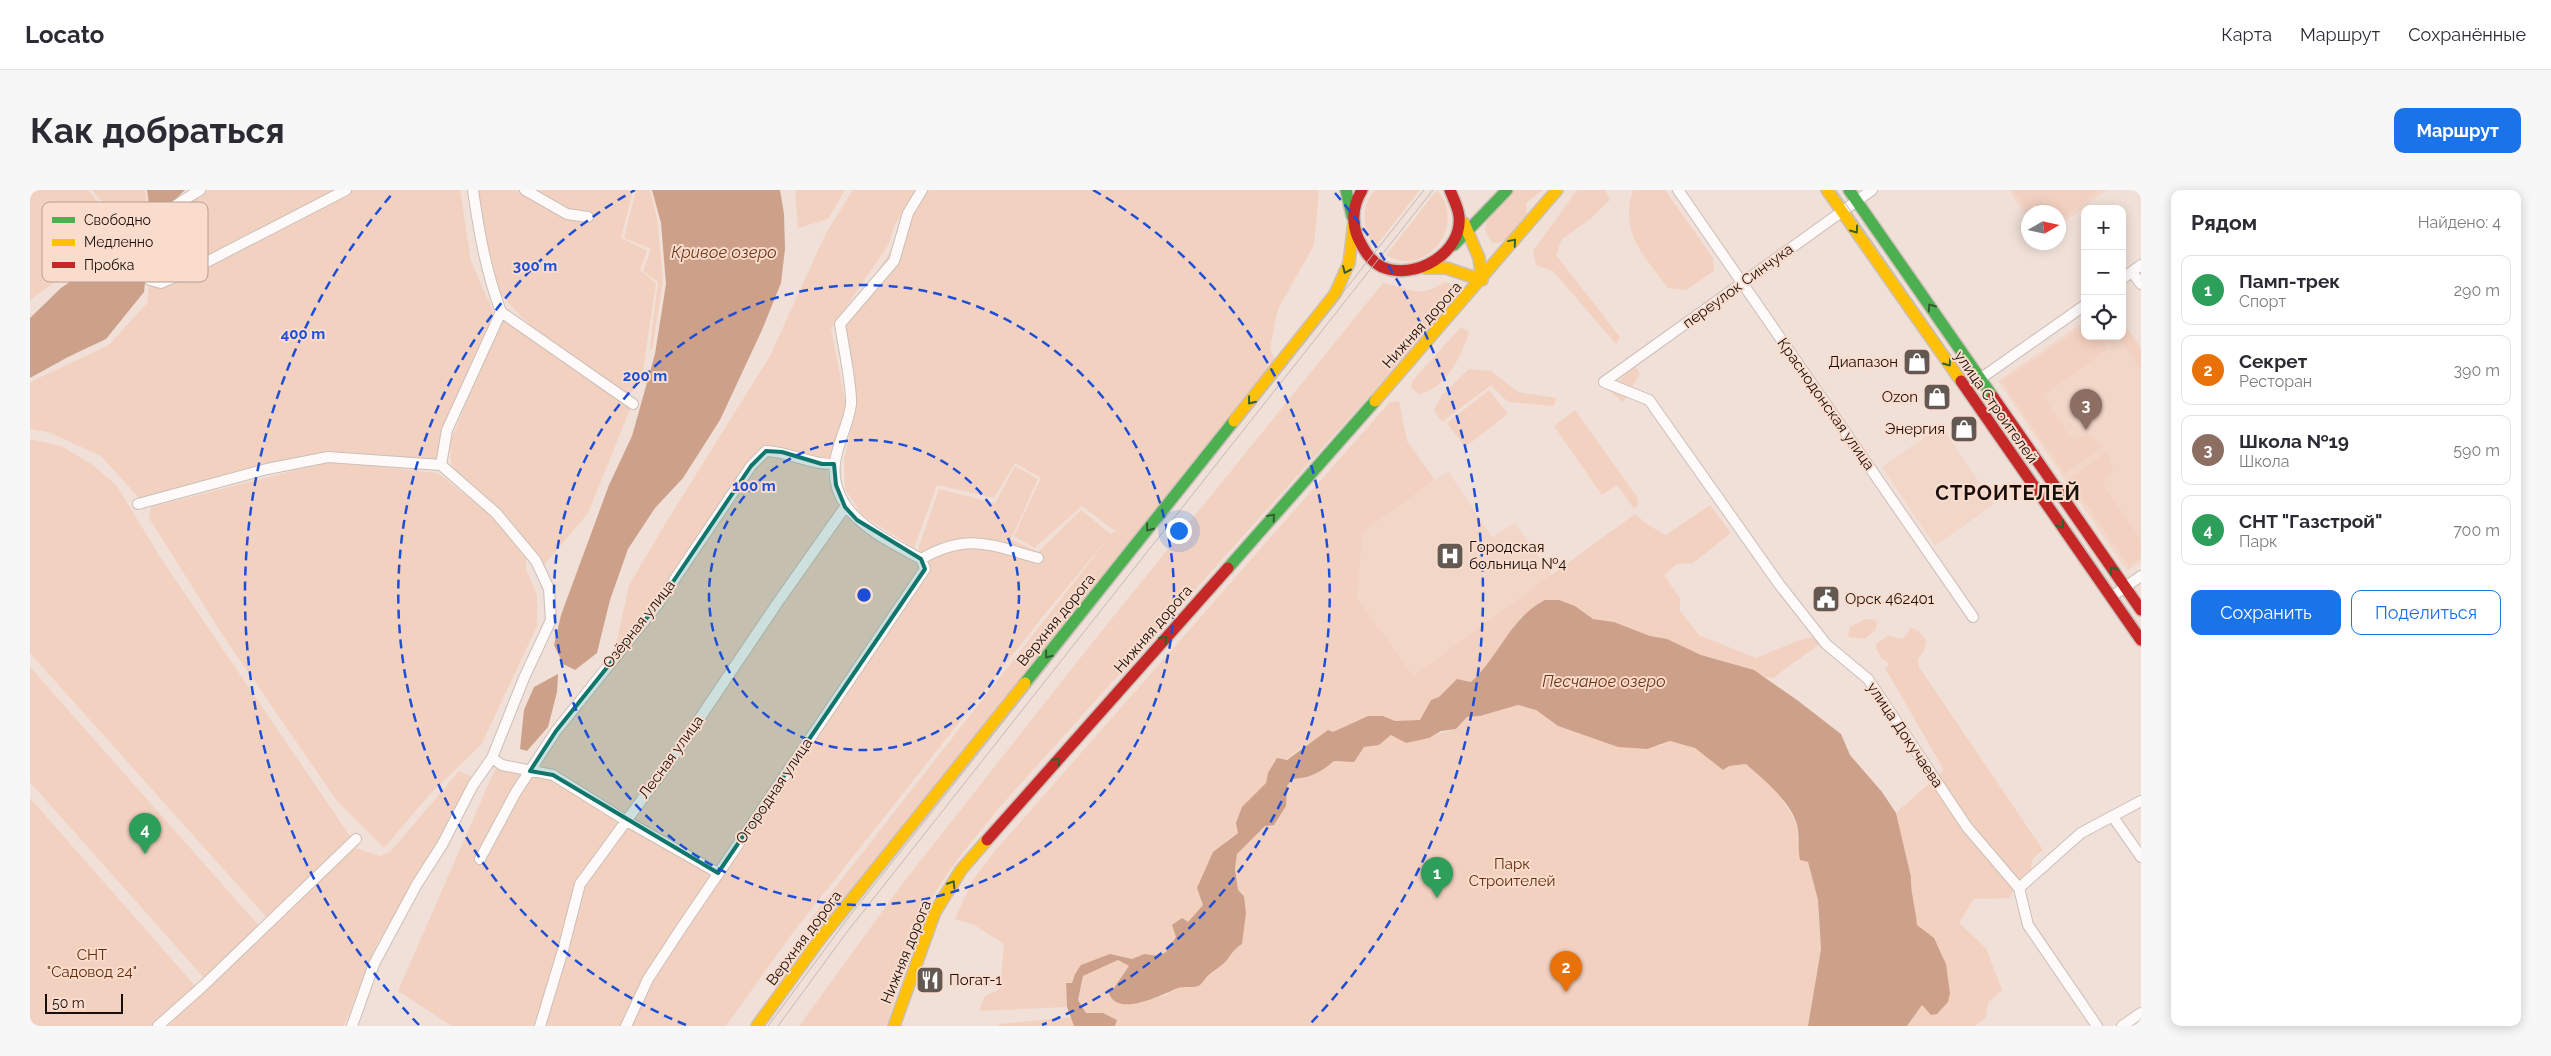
<!DOCTYPE html>
<html lang="ru">
<head>
<meta charset="utf-8">
<style>
	:root { --surface:#fff; --page:#f7f7f7; --text:#2b2b33; --muted:#7c7c81; --line:#e1e1e2; --accent:#1a73e8 }
	body { margin:0; font-family:Raleway,sans-serif; background:var(--page); color:var(--text) }
	.controls { position:absolute; right:15px; top:15px; display:grid; overflow:hidden; border-radius:10px; box-shadow:0 2px 12px #0003 }
	.controls button { width:45px; height:45px; display:grid; place-items:center; padding:0; border:0; border-bottom:1px solid var(--line); background:var(--surface); color:var(--text); font:25px sans-serif }
	.compass { position:absolute; left:1991px; top:15px; width:45px; height:45px; border-radius:50%; background:var(--surface); box-shadow:0 2px 12px #0003; rotate:81deg }
	.scale { position:absolute; left:15px; bottom:12px; width:78px; box-sizing:border-box; padding-left:5px; border:2px solid #190f0a; border-top:0; font-size:14px; line-height:18px; white-space:nowrap; color:#190f0a; -webkit-text-stroke:4px #fadccd; paint-order:stroke }
	.you { position:absolute; left:1148px; top:340px; width:18px; height:18px; margin:-12px; border:4px solid #fff; border-radius:50%; background:#1a73e8; box-shadow:0 0 0 8px #1a73e833 }
	.badge { display:grid; place-items:center; width:32px; height:32px; border-radius:50%; background:var(--accent); color:#fff; font-size:16px; font-weight:700 }
	.pin { position:absolute; translate:-50% -41px; filter:drop-shadow(0 1px 2px #0008) }
	.pin::after { content:''; position:absolute; top:26px; width:18px; height:15px; background:inherit; clip-path:polygon(0 0,100% 0,50% 100%) }
	.list { margin:0; padding:0; list-style:none }
	h2 { display:flex; justify-content:space-between; align-items:center; height:65px; margin:0; padding:0 20px; font-size:21px }
	h2 small { font-size:16px; font-weight:400; color:var(--muted) }
	.list li { display:grid; grid-template-columns:32px 1fr auto; gap:15px; align-items:center; box-sizing:border-box; height:70px; margin:0 10px 10px; padding:0 10px; border:1px solid var(--line); border-radius:10px }
	.list b { display:block; font-size:19px; white-space:nowrap }
	.list p { margin:0; font-size:16px; white-space:nowrap; color:var(--muted) }
	.list em { font-size:16px; font-style:normal; color:var(--muted) }
	.actions { display:flex; gap:10px; padding:15px 20px }
	.actions a { flex:1; padding:11px 0; border:1px solid var(--accent); border-radius:10px; text-align:center; font-size:18px; color:var(--accent) }
	.actions .main { background:var(--accent); color:#fff }
	.icon { flex:none; width:28px; height:28px; fill:none; stroke:currentColor; stroke-width:2; stroke-linecap:round; stroke-linejoin:round }
	.map { position:relative; flex:none; width:2111px; height:836px; overflow:hidden; border-radius:10px }
	header { display:flex; align-items:center; gap:30px; box-sizing:border-box; height:70px; padding:0 25px; background:var(--surface); border-bottom:1px solid var(--line) }
	header strong { font-size:24px }
	nav { display:flex; gap:28px; margin-inline-start:auto; font-size:18px }
	.intro { display:flex; align-items:center; justify-content:space-between; box-sizing:border-box; height:120px; padding:0 30px }
	h1 { margin:0; font-size:35px }
	.button { padding:12px 22px; border-radius:10px; background:var(--accent); color:#fff; font-size:18px; font-weight:700 }
	main { display:flex; gap:30px; padding:0 30px }
	aside { flex:1; background:var(--surface); border-radius:10px; box-shadow:0 2px 12px #0003 }
	.map>svg:first-child { display:block }
	.built { fill:#f2d6c8 }
	.green { fill:#f3d1c0 }
	.water { fill:#cda08a }
	.lines { fill:none; stroke-linecap:round; stroke-linejoin:round }
	.street-casing { stroke:#cbbfb8; stroke-width:12 }
	.fast-casing { stroke:#cbbfb8; stroke-width:14 }
	.slow-casing { stroke:#cbbfb8; stroke-width:14 }
	.jam-casing { stroke:#cbbfb8; stroke-width:14 }
	.street { stroke:#fdfaf9; stroke-width:10 }
	.fast { stroke:#4caf50; stroke-width:11 }
	.slow { stroke:#ffc107; stroke-width:11 }
	.jam { stroke:#c62828; stroke-width:11 }
	.tram { stroke:#bfbbb9; stroke-width:1 }
	.oneway { stroke:#325f2d }
	.marked { fill:#0f766e; fill-opacity:0.2; stroke:#0f766e; stroke-width:4; stroke-linejoin:round }
	.ring { fill:none; stroke:#1d4ed8; stroke-width:2.5; stroke-dasharray:9 6 }
	.labels { text-anchor:middle; stroke-width:4; stroke-linejoin:round; paint-order:stroke }
	.street-label { font-size:15px; fill:#190f0a; stroke:#fadccd }
	.poi-label { font-size:15px; fill:#190f0a; stroke:#fadccd; text-anchor:end }
	.park-label { font-size:15px; fill:#612c0c; stroke:#fadccd }
	.water-label { font-size:16px; font-style:italic; fill:#693314; stroke:#fadccd }
	.district-label { font-size:20px; font-weight:bold; letter-spacing:1px; fill:#190f0a; stroke:#fadccd }
	.key { fill:#fadccd; stroke:#b69e92; stroke-width:1 }
	.key-label { font-size:14px; fill:#190f0a }
	.centre { fill:#1d4ed8; stroke:#fadccd; stroke-width:2.5 }
	.ring-label { font-size:15px; text-anchor:middle; font-weight:bold; fill:#1d4ed8; stroke:#fadccd; stroke-width:4; stroke-linejoin:round; paint-order:stroke }
</style>
</head>
<body>
<header>
<strong>Locato</strong>
<nav><a>Карта</a><a>Маршрут</a><a>Сохранённые</a></nav>
</header>
<div class="intro"><h1>Как добраться</h1><a class="button">Маршрут</a></div>
<main>
<div class="map">
<svg width="2111" height="836" viewBox="0 0 2111 836">
	<rect width="100%" height="100%" fill="#f0e0d8"/>
	<path class="built" d="M1979,0H2077L2029,36L2028,22H1998V29Z
		M2092,130L2111,157V371L2097,381L1968,191L2055,131V146H2092Z
		M1911,236L1964,314L1905,356L1852,277Z
		M1418,281L1462,347L1485,333L1522,385L1383,486L1327,407L1333,342Z"/>
	<path class="green" d="M0,0H58L85,32L65,51L64,64L0,110Z
		M62,0H115L117,13C99,34 105,38 96,59C89,77 51,83 34,90L65,66L68,50L88,31Z
		M173,0H430L441,71L464,124L411,248L408,270L299,261L231,277L110,309L71,266L18,242L0,239V192L79,155L117,113L122,68L131,34Z
		M445,0H603L591,48L617,61L610,80L626,93L612,186L599,207C557,176 475,129 458,80C450,58 449,23 445,0Z
		M606,0H620L627,28L633,91L622,160L620,157L628,92L613,81L621,59L594,48Z
		M765,0H815L798,29L768,38Z
		M823,0H887L864,36L859,54L801,139L817,221L796,280L815,326L889,376V356L909,299L965,313L985,276L1008,289L981,349L1008,362L1051,320L1081,344L1085,341L1052,316L1004,358L984,346L1011,288L985,273L964,308L907,295L884,358L832,325L815,299L814,270L826,213L807,146L899,0H1289L1284,55L1248,119L1240,158L1245,170L789,739L779,731L1081,345L1018,420L761,745L696,836H422L368,801L465,579L500,584L581,478L599,395L637,331L740,166L796,43Z
		M1345,0H1390L1345,57C1332,40 1330,17 1345,0Z
		M1407,0C1438,35 1396,89 1356,65Z
		M1484,0H1513L1496,13L1497,24C1489,35 1477,55 1462,53L1455,40L1457,30Z
		M1547,0H1575L1580,10L1559,30L1532,49L1526,65L1590,147L1586,154L1523,81L1506,75L1503,61Z
		M1603,0H1635L1683,68L1684,81L1656,100L1638,98C1614,65 1589,44 1603,0Z
		M1983,0H2069L2029,31L2028,22H1999Z
		M1415,92L1425,96L1427,108L969,618C943,651 913,683 896,721C878,758 870,797 856,836H769L873,693L1062,453L1353,93C1383,98 1385,110 1415,92Z
		M471,129L479,131L601,217L558,323L515,374L421,281L420,252Z
		M2092,132L2111,160V181L2088,146H2092Z
		M2055,135V146H2074L2076,160L2013,206L2042,250L2058,245L2074,256L2035,283L1972,192Z
		M1431,137L1439,142C1433,164 1414,201 1389,204L1381,198L1383,190Z
		M1605,175L1610,184L1593,212L1579,201Z
		M1439,179L1461,181L1488,202L1526,208L1524,216L1478,212L1461,195L1412,232L1404,220L1412,205Z
		M1459,200L1478,224L1435,257L1417,233Z
		M1369,211L1377,251L1405,290L1333,342L1327,407L1383,486L1605,324L1618,335L1636,345L1680,315L1701,343L1663,373L1647,374L1634,385L1650,408V421L1669,445L1726,468L1767,451L1786,446L1791,453L1743,488L1735,487L1723,480L1671,465L1637,449L1620,446L1584,432L1563,429L1545,416L1491,427L1452,483L1441,492L1427,489L1409,507L1401,510L1390,530L1365,531L1353,526H1338L1274,556L1238,583L1236,593L1225,605L1208,643L1197,650L1173,715L1136,762L1129,766L1114,764L1102,769L1080,764L1045,784L1042,793H1036L1037,817L949,821L955,806L970,799L974,754L944,735L925,729L942,691L964,662L1313,265L1360,212Z
		M1545,220L1607,307L1608,314L1604,319L1587,295L1572,305L1524,236Z
		M0,249L31,256L63,275L87,296L130,367L322,649L238,729L0,463Z
		M2077,262L2083,280L2073,294L2111,350V367L2099,376L2039,289Z
		M301,271L408,283L456,321L496,367V379L507,405V436L451,555L401,603L354,658L307,611L194,447L119,328L121,317Z
		M1836,429L1845,430L1847,433L1846,439L1835,449L1818,447L1820,437Z
		M1881,438L1889,441L1896,450L1894,461L1888,469L1889,477L2013,660L2002,669L2001,682L1989,689L1980,708L1944,709L1929,733L1956,758L1972,800L1958,813L1956,827L1945,836H1877L1892,814L1920,803C1916,770 1914,756 1887,735C1886,720 1880,700 1881,687L1866,623L1914,580L1855,478L1859,476L1858,473L1851,468L1846,458L1847,453L1858,446L1873,449Z
		M0,477L229,736L175,789L0,592Z
		M1488,515L1506,520L1528,536L1588,557L1630,556L1640,551L1665,558L1693,580L1699,576L1716,574L1746,600L1763,627L1768,638L1767,652L1778,672L1788,710L1791,759L1778,836H1085L1087,830L1073,823H1056L1048,810L1053,786L1088,770L1099,776L1084,798L1102,814L1136,805L1149,797L1168,796L1196,771L1202,761L1212,754L1216,723L1214,706L1208,700L1205,679L1207,664L1235,636L1256,605L1257,595L1262,589C1280,588 1290,583 1304,571L1314,572L1334,557L1349,555L1362,545L1376,553L1426,539L1437,527L1450,526Z
		M429,581L441,586L420,632L348,752L314,836H138L325,658L350,666L360,662Z
		M0,608L166,797L125,836H0Z
		M1042,827L1044,836H969V834Z"/>
	<path class="water" d="M117,0H155L134,20L119,56L114,102L76,149L38,167L0,188V128L31,98L50,85L83,77L98,64L105,34L119,15Z
		M622,0H750L754,24L755,59L751,93L732,140L690,230L653,288L625,318L598,359L580,410L567,463L545,480L533,474L524,455L531,425L579,295L602,246L625,164L636,94L631,33Z
		M1515,410H1529L1545,416L1563,429L1584,432L1620,446L1637,449L1671,465L1724,480L1767,510L1811,544L1820,565L1852,602L1866,623L1881,687C1880,700 1886,720 1887,735L1904,748L1916,774L1920,803L1918,812L1907,824L1901,825L1892,815L1877,836H1778L1791,759L1788,710L1778,672L1770,670C1768,660 1769,649 1768,639C1764,614 1734,590 1716,574L1699,576L1693,580L1665,558L1640,551L1617,559L1588,557L1528,536L1506,520L1488,515L1450,526L1437,527L1426,539L1411,541L1399,548L1376,553L1361,545L1349,555L1334,557L1324,572L1304,571C1290,583 1280,588 1262,589L1257,596L1256,616L1244,635L1235,636L1207,664L1205,679L1208,700L1214,706L1216,723L1212,754C1204,759 1202,763 1197,770C1192,776 1184,780 1179,785C1175,788 1172,795 1168,796C1162,798 1154,796 1148,798C1133,804 1083,831 1078,799L1084,798L1099,776L1088,770L1053,786L1048,810L1056,823H1073L1087,830L1085,836H1044L1037,817L1036,793H1042L1045,784L1051,775L1080,764L1102,769L1114,764L1129,766L1136,762L1146,747L1142,735L1152,728L1158,732L1173,715L1167,698L1183,662L1208,643L1206,633L1212,617L1236,593L1238,583L1247,568L1257,570L1298,540L1303,542L1338,526H1353L1365,531L1390,530L1401,510L1409,507L1427,489L1441,492C1469,467 1480,428 1515,410Z
		M528,484L527,502L518,537L497,561L490,559L494,520L504,497Z"/>
	<g class="lines">
		<defs>
			<path id="street" d="M170,0C159,7 146,14 137,23C120,39 120,68 120,90L131,93L163,79L316,0
				M443,0C449,42 456,82 471,122
				M495,0L537,24L558,27
				M892,0L878,23L864,71L810,134C813,154 822,196 821,214C819,234 807,253 805,273C799,325 854,348 891,369C938,342 960,355 1008,368
				M1648,0L1943,427
				M2102,82L2111,94
				M2092,89L2111,75
				M1947,191L2055,115
				M1574,192L1619,210L1749,394L1796,454L1838,489L1937,637L1989,698L1998,735L2067,836
				M1574,192L1842,0
				M108,314L237,279L298,267L411,275L417,240L471,122L603,214
				M2081,407L2111,386
				M462,568L472,575L523,585L595,630L688,683
				M2083,627L2111,667
				M450,669L486,602L526,541L628,414L721,276L736,261C760,262 781,275 804,274
				M1989,698L2051,643L2111,611
				M128,836L173,796L326,649
				M322,836L344,774L387,694L412,655L443,595L462,568L494,488L521,430L519,399L506,371L466,323L411,275
				M510,836L533,760L550,694L649,559L748,412L815,317
				M596,836L618,789L650,740L895,379L891,369
				M2092,836L2111,823"/>
			<path id="fast" d="M1316,0L1322,26
				M1819,0L1963,207
				M1424,55L1477,0
				M1198,378L1345,211
				M995,493L1204,231"/>
			<path id="slow" d="M1797,0L1931,191
				M1434,33L1449,68L1452,90
				M1395,78H1416L1452,90
				M1345,211L1527,0
				M1204,231L1305,104L1319,73L1324,32
				M727,836L790,749L995,493
				M864,836L905,722L931,680L957,650"/>
			<path id="jam" d="M1332,0C1323,15 1321,31 1328,48C1334,60 1340,71 1352,77C1385,91 1433,63 1429,26C1428,17 1423,8 1420,0
				M1931,191L2111,450
				M1963,207L2111,420
				M957,650L1198,378"/>
		</defs>
		<use href="#street" class="street-casing"/>
		<use href="#fast" class="fast-casing"/>
		<use href="#slow" class="slow-casing"/>
		<use href="#jam" class="jam-casing"/>
		<use href="#street" class="street"/>
		<use href="#fast" class="fast"/>
		<use href="#slow" class="slow"/>
		<use href="#jam" class="jam"/>
		<path class="tram" d="M1806,0L2111,440
			M738,836L818,728L1394,0
			M748,836L817,742L1403,0"/>
	</g>
	<defs><path id="oneway-chevron" d="M-2-3.5L2.5 0L-2 3.5" fill="none" stroke-width="1.6" stroke-linecap="round" stroke-linejoin="round" transform="scale(1.25)"/></defs>
	<g class="oneway">
		<use href="#oneway-chevron" transform="translate(1825 40) rotate(55)"/>
		<use href="#oneway-chevron" transform="translate(1483 52) rotate(-50)"/>
		<use href="#oneway-chevron" transform="translate(1316 80) rotate(114)"/>
		<use href="#oneway-chevron" transform="translate(1901 117) rotate(-125)"/>
		<use href="#oneway-chevron" transform="translate(1918 173) rotate(55)"/>
		<use href="#oneway-chevron" transform="translate(1221 211) rotate(128)"/>
		<use href="#oneway-chevron" transform="translate(1242 327) rotate(-49)"/>
		<use href="#oneway-chevron" transform="translate(2031 335) rotate(55)"/>
		<use href="#oneway-chevron" transform="translate(1119 338) rotate(129)"/>
		<use href="#oneway-chevron" transform="translate(2083 380) rotate(-125)"/>
		<use href="#oneway-chevron" transform="translate(1134 449) rotate(-49)"/>
		<use href="#oneway-chevron" transform="translate(1018 465) rotate(129)"/>
		<use href="#oneway-chevron" transform="translate(1027 571) rotate(-49)"/>
		<use href="#oneway-chevron" transform="translate(922 694) rotate(-58)"/>
	</g>
	<path class="marked" d="M736,261L752,262L792,274H804L806,295L815,317L827,330L891,369L895,379L688,683L523,585L500,581L526,541L628,414L721,276Z"/>
	<g class="ring">
		<circle cx="834" cy="405" r="155"/>
		<circle cx="834" cy="405" r="310"/>
		<path d="M656 835A465 465 0 0 1 605 0M1063 0A465 465 0 0 1 1012 835"/>
		<path d="M389 835A619 619 0 0 1 363 3M1305 3A619 619 0 0 1 1279 835"/>
	</g>
	<defs>
		<symbol id="shop-square" viewBox="-11 -11 22 22"><rect x="-9" y="-9" width="18" height="18" rx="4" fill="#645852" stroke="#fadccd"/><path d="M-5-2.5h2.3a2.7 3.5 0 0 1 5.4 0H5L5.5 6h-11ZM-1.5-2.5h3a1.5 2.3 0 0 0-3 0Z" fill="#fff"/></symbol>
		<symbol id="hospital-square" viewBox="-11 -11 22 22"><rect x="-9" y="-9" width="18" height="18" rx="4" fill="#645852" stroke="#fadccd"/><path d="M-5-5h3v3.5h4V-5h3V5h-3V1.5h-4V5h-3Z" fill="#fff"/></symbol>
		<symbol id="civic-square" viewBox="-11 -11 22 22"><rect x="-9" y="-9" width="18" height="18" rx="4" fill="#645852" stroke="#fadccd"/><path d="M-.6-6.5H3V-4.5H.6V-3L4-1V1h2V6H-6V1h2V-1L-.6-3ZM-1.2 2.5V6h2.4V2.5Z" fill="#fff"/></symbol>
		<symbol id="restaurant-square" viewBox="-11 -11 22 22"><rect x="-9" y="-9" width="18" height="18" rx="4" fill="#645852" stroke="#fadccd"/><path d="M-5-6h1v4h1v-4h1v4h1v-4h1v5L-1.5 .5V6h-2V.5L-5-1ZM5-6V6H3V1.5H1.5Q1.5-4 5-6Z" fill="#fff"/></symbol>
	</defs>
	<g fill-rule="evenodd">
		<use href="#shop-square" x="1871" y="156" width="32" height="32"/>
		<use href="#shop-square" x="1891" y="191" width="32" height="32"/>
		<use href="#shop-square" x="1918" y="223" width="32" height="32"/>
		<use href="#hospital-square" x="1404" y="350" width="32" height="32"/>
		<use href="#civic-square" x="1780" y="393" width="32" height="32"/>
		<use href="#restaurant-square" x="884" y="774" width="32" height="32"/>
	</g>
	<g class="labels">
		<g class="street-label">
			<text transform="translate(1708 96) rotate(-36)" y="5">переулок Синчука</text>
			<text transform="translate(1392 135) rotate(-48)" y="5">Нижняя дорога</text>
			<text transform="translate(1796 214) rotate(55)" y="5">Краснодонская улица</text>
			<text transform="translate(1966 217) rotate(55)" y="5">улица Строителей</text>
			<text transform="translate(1026 430) rotate(-51)" y="5">Верхняя дорога</text>
			<text transform="translate(609 434) rotate(-52)" y="5">Озёрная улица</text>
			<text transform="translate(1123 439) rotate(-49)" y="5">Нижняя дорога</text>
			<text transform="translate(1875 545) rotate(56)" y="5">улица Докучаева</text>
			<text transform="translate(641 567) rotate(-54)" y="5">Лесная улица</text>
			<text transform="translate(744 601) rotate(-56)" y="5">Огородная улица</text>
			<text transform="translate(774 748) rotate(-53)" y="5">Верхняя дорога</text>
			<text transform="translate(876 762) rotate(-68)" y="5">Нижняя дорога</text>
		</g>
		<g class="poi-label">
			<text x="1868" y="177">Диапазон</text>
			<text x="1888" y="212">Ozon</text>
			<text x="1915" y="244">Энергия</text>
			<text x="1439" y="362" text-anchor="start">Городская<tspan x="1439" dy="17">больница №4</tspan></text>
			<text x="1815" y="414" text-anchor="start">Орск 462401</text>
			<text x="919" y="795" text-anchor="start">Погат-1</text>
		</g>
		<g class="park-label">
			<text x="1482" y="679">Парк<tspan x="1482" dy="17">Строителей</tspan></text>
			<text x="62" y="770">СНТ<tspan x="62" dy="17">"Садовод 24"</tspan></text>
		</g>
		<g class="water-label">
			<text x="694" y="68">Кривое озеро</text>
			<text x="1574" y="497">Песчаное озеро</text>
		</g>
		<g class="district-label">
			<text x="1978" y="310">СТРОИТЕЛЕЙ</text>
		</g>
	</g>
	<rect x="12" y="12" width="166" height="80" rx="8" class="key"/>
	<rect x="22" y="27" width="23" height="6" fill="#4caf50"/>
	<rect x="22" y="49" width="23" height="7" fill="#ffc107"/>
	<rect x="22" y="72" width="23" height="6" fill="#c62828"/>
	<g class="key-label">
		<text x="54" y="35">Свободно</text>
		<text x="54" y="57">Медленно</text>
		<text x="54" y="80">Пробка</text>
	</g>
	<circle cx="834" cy="405" r="8" class="centre"/>
	<g class="ring-label">
		<text x="505" y="81">300 m</text>
		<text x="273" y="149">400 m</text>
		<text x="615" y="191">200 m</text>
		<text x="724" y="301">100 m</text>
	</g>
</svg>
<div class="controls">
<button>+</button>
<button>−</button>
<button><svg class="icon" aria-label="locate" viewBox="0 0 24 24"><circle cx="12" cy="12" r="6"/><path d="M12 2v4M12 18v4M2 12h4M18 12h4"/></svg></button>
</div>
<svg class="compass" viewBox="-18 -18 36 36"><path d="M0-13l5 13h-10z" fill="#e53935"/><path d="M0 13l5-13h-10z" fill="#7c7c81"/></svg>
<div class="scale">50 m</div>
<div class="you"></div>
<div class="pin badge" style="left:1407px;top:708px;background:#2e9e5b">1</div>
<div class="pin badge" style="left:1536px;top:802px;background:#e8710a">2</div>
<div class="pin badge" style="left:2056px;top:240px;background:#8d6e63">3</div>
<div class="pin badge" style="left:115px;top:664px;background:#2e9e5b">4</div>
</div>
<aside>
<h2>Рядом<small>Найдено: 4</small></h2>
<ul class="list">
<li><span class="badge" style="background:#2e9e5b">1</span><div><b>Памп-трек</b><p>Спорт</p></div><em>290 m</em></li>
<li><span class="badge" style="background:#e8710a">2</span><div><b>Секрет</b><p>Ресторан</p></div><em>390 m</em></li>
<li><span class="badge" style="background:#8d6e63">3</span><div><b>Школа №19</b><p>Школа</p></div><em>590 m</em></li>
<li><span class="badge" style="background:#2e9e5b">4</span><div><b>СНТ &quot;Газстрой&quot;</b><p>Парк</p></div><em>700 m</em></li>
</ul>
<div class="actions"><a class="main">Сохранить</a><a>Поделиться</a></div>
</aside>
</main>
</body>
</html>
